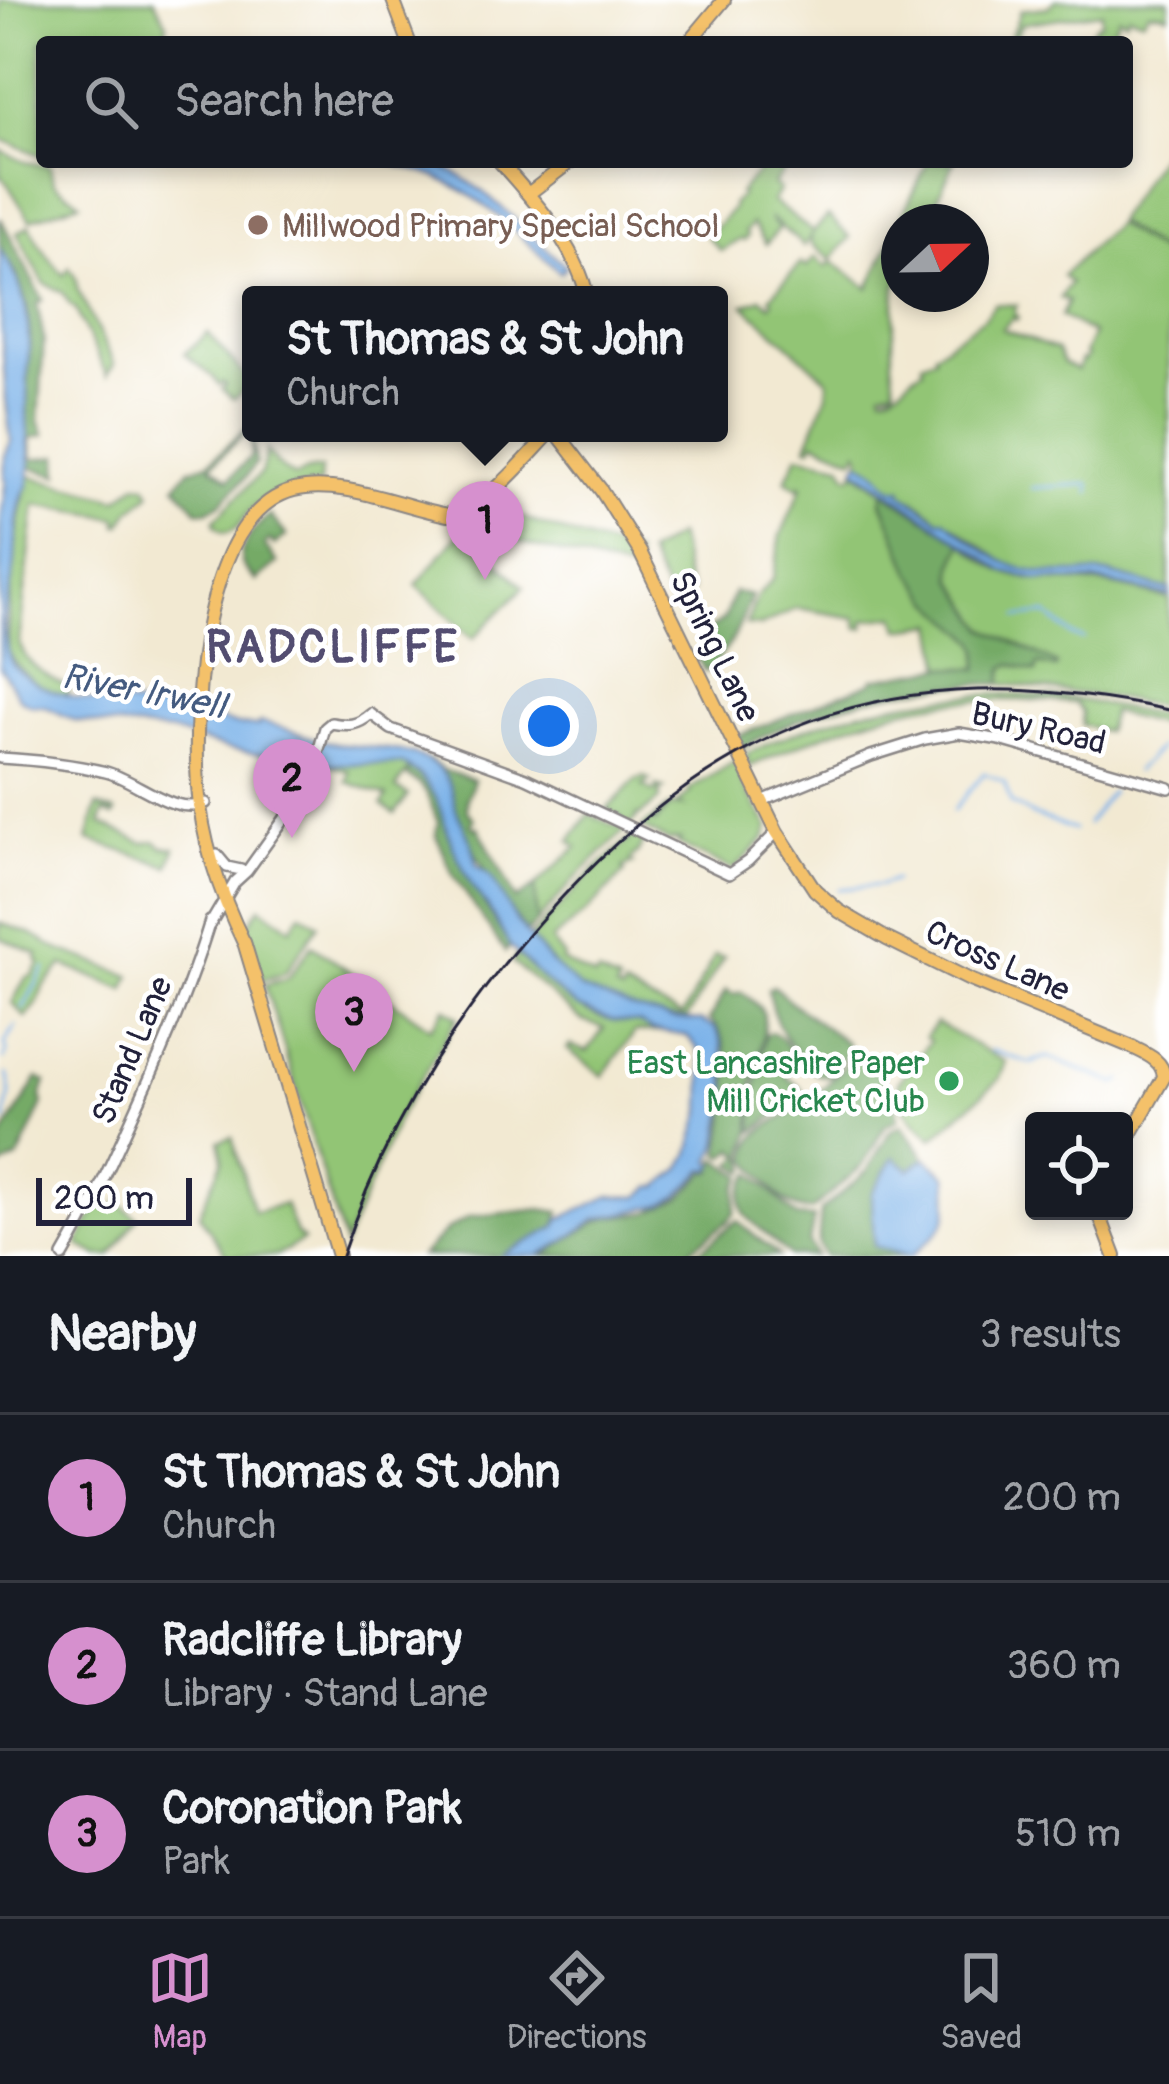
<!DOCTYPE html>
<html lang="en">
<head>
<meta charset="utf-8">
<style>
	:root { --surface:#171b24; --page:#20242c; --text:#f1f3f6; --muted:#9ea1a6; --line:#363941; --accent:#d690ce }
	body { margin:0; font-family:Pangolin,sans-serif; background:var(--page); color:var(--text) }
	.controls { position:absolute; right:36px; bottom:36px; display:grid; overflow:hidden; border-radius:12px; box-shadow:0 6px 18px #0003 }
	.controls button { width:108px; height:108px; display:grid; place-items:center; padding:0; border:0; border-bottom:3px solid var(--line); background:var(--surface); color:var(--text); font:60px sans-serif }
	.compass { position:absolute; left:881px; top:204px; width:108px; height:108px; border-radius:50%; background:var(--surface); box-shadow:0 6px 18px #0003; rotate:68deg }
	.scale { position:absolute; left:36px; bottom:30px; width:156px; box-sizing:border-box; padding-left:12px; border:6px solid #22223b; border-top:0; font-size:33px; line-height:42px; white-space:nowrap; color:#22223b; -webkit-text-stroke:9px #fff; paint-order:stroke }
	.you { position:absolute; left:549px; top:726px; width:42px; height:42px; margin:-30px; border:9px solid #fff; border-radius:50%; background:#1a73e8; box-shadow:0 0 0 18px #1a73e833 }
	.badge { display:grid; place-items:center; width:78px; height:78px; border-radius:50%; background:var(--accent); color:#111; font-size:39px; font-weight:700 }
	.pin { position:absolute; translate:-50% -99px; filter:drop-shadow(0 3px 6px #0008) }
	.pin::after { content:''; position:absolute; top:63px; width:42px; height:36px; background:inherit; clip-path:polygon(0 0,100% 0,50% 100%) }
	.popup { position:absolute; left:242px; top:286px; width:486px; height:156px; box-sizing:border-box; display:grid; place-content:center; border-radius:12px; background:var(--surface); filter:drop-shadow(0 3px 9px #0005); font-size:39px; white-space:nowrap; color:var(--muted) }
	.popup b { font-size:45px; color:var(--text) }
	.popup::after { content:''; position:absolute; left:50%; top:100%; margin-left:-24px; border:24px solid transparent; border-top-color:var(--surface) }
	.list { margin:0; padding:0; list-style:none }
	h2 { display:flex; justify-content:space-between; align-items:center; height:156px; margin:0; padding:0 48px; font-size:51px }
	h2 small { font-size:39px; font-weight:400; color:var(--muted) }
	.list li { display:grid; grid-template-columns:78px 1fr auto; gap:36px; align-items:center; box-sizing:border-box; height:168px; padding:0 48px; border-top:3px solid var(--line) }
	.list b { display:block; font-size:45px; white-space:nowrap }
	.list p { margin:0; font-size:39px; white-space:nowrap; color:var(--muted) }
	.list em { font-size:39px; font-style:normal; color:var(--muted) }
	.icon { flex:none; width:66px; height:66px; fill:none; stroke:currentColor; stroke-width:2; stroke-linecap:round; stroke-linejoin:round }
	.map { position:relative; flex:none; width:1169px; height:1256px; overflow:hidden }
	.search { position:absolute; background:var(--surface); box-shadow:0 6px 18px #0003; left:36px; right:36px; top:36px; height:132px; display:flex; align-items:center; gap:30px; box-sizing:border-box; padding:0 42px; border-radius:12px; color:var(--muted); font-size:45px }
	.sheet { height:660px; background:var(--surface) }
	nav { display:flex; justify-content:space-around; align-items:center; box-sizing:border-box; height:168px; border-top:3px solid var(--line); background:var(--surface); font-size:33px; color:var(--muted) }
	nav a { display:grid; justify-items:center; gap:6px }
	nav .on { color:var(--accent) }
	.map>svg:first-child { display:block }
	.green { fill:#92c575; stroke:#5a7458; stroke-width:3 }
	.forest { fill:#75aa66; stroke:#4c6650; stroke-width:3 }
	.water { fill:#78b0e8; stroke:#4d6992; stroke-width:3 }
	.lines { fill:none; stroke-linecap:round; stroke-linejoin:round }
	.stream { stroke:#78b0e8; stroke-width:3 }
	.river { stroke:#78b0e8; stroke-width:9 }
	.minor-casing { stroke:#8a8686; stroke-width:14 }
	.major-casing { stroke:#8a8686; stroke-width:16 }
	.minor { stroke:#fff; stroke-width:9 }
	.major { stroke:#f4c16a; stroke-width:12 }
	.tram { stroke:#22223b; stroke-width:3 }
	.education-dot { fill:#8d6e63; stroke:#fff; stroke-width:4.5 }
	.leisure-dot { fill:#2e9e5b; stroke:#fff; stroke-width:4.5 }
	.labels { text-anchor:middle; stroke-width:9; stroke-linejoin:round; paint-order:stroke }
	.education-label { font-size:33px; fill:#785e54; stroke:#fff; text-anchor:start }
	.street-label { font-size:33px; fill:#22223b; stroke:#fff }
	.leisure-label { font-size:33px; fill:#27864d; stroke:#fff; text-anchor:end }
	.water-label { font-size:36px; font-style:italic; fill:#445b80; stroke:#fff }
	.district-label { font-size:45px; font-weight:bold; letter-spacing:3px; fill:#534d71; stroke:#fff }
</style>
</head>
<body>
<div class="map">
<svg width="1169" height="1256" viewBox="0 0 1169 1256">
	<rect width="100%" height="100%" fill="#fff"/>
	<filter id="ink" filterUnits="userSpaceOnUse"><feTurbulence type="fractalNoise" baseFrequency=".00833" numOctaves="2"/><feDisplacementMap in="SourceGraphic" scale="24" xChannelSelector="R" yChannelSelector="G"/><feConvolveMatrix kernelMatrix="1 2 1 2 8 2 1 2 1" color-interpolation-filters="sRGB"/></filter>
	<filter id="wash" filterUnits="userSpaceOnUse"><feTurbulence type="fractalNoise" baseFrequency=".004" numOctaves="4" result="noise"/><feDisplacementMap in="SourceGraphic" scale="48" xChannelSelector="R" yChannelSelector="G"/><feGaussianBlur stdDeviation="2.7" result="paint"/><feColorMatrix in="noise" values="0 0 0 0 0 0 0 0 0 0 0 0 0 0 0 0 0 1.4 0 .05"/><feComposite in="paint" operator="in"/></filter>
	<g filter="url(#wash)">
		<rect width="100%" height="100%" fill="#f2e9d2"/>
		<path class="green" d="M0,0H154L167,24L163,42H42V156L0,139Z
			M1056,0H1169L1168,15L1161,12H1148L1143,20L1129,15L1126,20L1119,17L1108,40L1091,32L1096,25L1101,23L1102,12L1021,24L1014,42L1009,41L1021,10L1048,7Z
			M0,150L25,162L50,166L53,182L80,202L30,220L3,177L0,178Z
			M1161,153L1169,164V256L1117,223V220Z
			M767,162H773L784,171L773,184L780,191L772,201L813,232L828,216L850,237L831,260L811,244V236L804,246L769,217L779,229L766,244L752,224L745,232L748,236L744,241L741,239L721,251L707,237L733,208L732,205L741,195L739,193Z
			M928,162H954L927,222H899Z
			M899,223V281L896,286L892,362L895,387L882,390L883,394C901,393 908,374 923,369L922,362L935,357V352L984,318L995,304L1017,305L1014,313L1018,317L1016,320L1013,318L1002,329L1057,350L1063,363L1077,370L1081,360L1084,361L1087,356L1084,354L1093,334L1061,316L1068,301L1060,298L1070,283L1062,276L1115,224L1169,258V590L1109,574L1043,573L1020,569L1002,561L952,524L940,520L921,504L893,490L859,462L861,456L858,451L854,458L814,441L812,447L807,446L827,394L828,380L744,305L761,298L770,305L773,301L770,297L801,263L806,267L815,257L826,267L831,261L869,288Z
			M30,225C37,244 51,261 64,275L69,268L77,280V288L114,364L107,376L75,308L70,305L62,292L44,283L17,233Z
			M208,333L251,383L234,399L222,389L226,385L223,382L219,385L212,376L184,354Z
			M267,450L280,467L295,477L307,471L321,469L320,484C294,488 274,490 254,507C247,513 241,525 233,530C223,535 222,531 215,525V519L261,473Z
			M798,455L842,464L847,475L852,476L855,471L884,492L882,501L932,601L977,642L980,650L978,669L943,667L935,624L900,629L896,616L864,620V628H858L856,618L797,608L761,626L746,625L758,595L773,579L781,535L802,487L800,485L798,488L786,480Z
			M29,476L118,499L137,484L146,485L151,493L130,511L121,525H118V518L35,505L19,643C31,672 45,673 69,688L67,695C41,693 20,672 7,651C9,590 14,534 29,476Z
			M486,506C536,521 584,541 635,553L637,565L629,571L474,530L469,524Z
			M469,535L524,587L473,639L416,585L457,536Z
			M677,536C686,558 680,570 692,592L672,604L647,554Z
			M963,543C1008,587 1037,579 1094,583C1119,585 1145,593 1169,599V708L1110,697L1001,684L1004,668L1011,664L1035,671L1038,664L1055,668L985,628L953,578V565Z
			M1006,694L1069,698L1169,717V727L1112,712L1106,732L1082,725V712L1075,703C1027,699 963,698 916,707C858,718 803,742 749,767L746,754C832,712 911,696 1006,694Z
			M737,760L745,788L769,827L765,839L733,870L678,844L681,840L668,841L642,827L669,806L654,821L655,823L671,806H683L678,803L690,793L689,790Z
			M320,764H403L410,768L396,788L408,795L395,814L382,805L387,796L347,782L349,771Z
			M644,777L650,780L643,786L653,792L656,791L657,786L664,789L659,792L660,799L641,815H637V818L575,879L537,922L535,886L577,847L570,841L589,814L617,827L622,818L607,809L636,780Z
			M97,806L116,812L114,816L104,812L101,824L144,843L155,841L162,847L175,848L169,866L88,840Z
			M634,835L644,840L638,852L630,860L633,863L623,868L625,872L587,912L551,940L564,957L562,961L595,978L598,974L619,983L616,990L622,993L624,988L682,1016L715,955L724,957L686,1019C661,1019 599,1002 577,986C559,973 545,955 530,938L592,872Z
			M260,907L291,928L301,913L319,924L285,973L262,980L247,927Z
			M0,923L30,933L55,948L131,976L125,990L63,965L43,988L37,1004L26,1018L12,1003L26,977L32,976L40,963L37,959L38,954L0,938Z
			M312,945L431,1028L445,1008L458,1017L399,1116L344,1245L265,985L288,978Z
			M518,955C544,982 574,1012 612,1021C622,1023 632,1021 641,1024C652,1028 658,1031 669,1032H635L603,1076L567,1049L570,1045L587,1052L604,1028L582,1021L512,962Z
			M936,1023L1006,1062L999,1080L933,1138C914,1122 897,1109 898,1082L930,1041L925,1037Z
			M232,1137L254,1212L285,1204L296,1234L303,1240L276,1256H227L199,1214L223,1159L219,1141Z
			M118,1202L137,1218L111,1256H98L78,1245L99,1203L113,1209Z"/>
		<path class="forest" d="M0,217L43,300L37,304L44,339L39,421L45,435L31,438L32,459L58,456L59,475L29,467L26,415L30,337L27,306L16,273L0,249Z
			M246,429L248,431L211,466L229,479L251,456L252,436L256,462L247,476L221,503L207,511L197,510L176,485L189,469L208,463Z
			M884,492L963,543L953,565V578L985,628L1057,664L1056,668L1038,664L1036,672L1011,664L1004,668L1001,684C913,683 819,703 742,748L737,736L872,682L873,679L943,667L978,669L980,650L977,642L932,601L910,570L882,501Z
			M270,515L287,536L274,545L270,540L266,543L265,546L278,563L256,581C251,575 246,571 243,565C235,548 258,524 270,515Z
			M734,592L752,596C739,627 731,651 705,672L696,655L710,647L704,634L724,619Z
			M428,759L443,770L474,780L467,799V811L474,819L471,825L476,829L478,827C491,852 504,874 516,900L535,886L537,922L527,933L503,901L475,853L456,811L447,779Z
			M410,768L426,781L436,797L449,836L466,874L510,946L505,952L452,873L436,834L438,823L427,794L420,784L406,775Z
			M773,986L797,1007L847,1043L851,1054L844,1057L830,1076L819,1075L812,1071C789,1046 772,1023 768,989Z
			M726,990L733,994L742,992C747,997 759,1005 762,1011C770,1027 752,1077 751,1095C750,1108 753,1120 751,1133C748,1148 740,1153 748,1168L745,1172L733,1164L741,1156L735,1149L724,1157L720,1154C726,1124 739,1039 709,1020Z
			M771,1032L781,1038L794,1057L787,1071V1078C810,1091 809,1098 786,1109C775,1114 764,1124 753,1132L755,1093L765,1035Z
			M859,1055C880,1074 895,1090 898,1119L885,1126L863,1165L812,1210C785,1213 765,1178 748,1160C749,1128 777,1122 800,1108C816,1098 836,1075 849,1060Z
			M38,1078L46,1082L41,1097L43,1104L18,1159L0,1168V1141Z
			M902,1125L926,1158L910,1171L895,1158L874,1245L908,1256H824L818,1244L821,1211L867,1171L890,1131Z
			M717,1159L743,1176L737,1188L735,1213L728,1221L682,1256H543L596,1222L610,1217L648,1213L681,1198L706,1172H713Z
			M752,1173L797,1217L814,1218L809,1243L816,1256H790L746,1216C737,1203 742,1185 752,1173Z
			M541,1209L560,1212L555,1228L500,1256H421L447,1230L469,1217Z
			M737,1220C750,1234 766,1242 779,1256H693Z"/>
		<path class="water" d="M385,162C400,162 418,160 432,163C474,174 533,237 566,267L560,273C524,240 486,198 440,179C423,171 403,167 385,162Z
			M0,249C40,308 26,351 27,416C27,436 32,459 29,480C26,496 27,482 22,497C16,518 16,539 15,560C14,581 4,603 4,624C4,635 6,658 15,667C58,711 123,697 178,712L188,709L237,725L258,726L260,722C285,726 307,739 332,743C373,751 429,741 450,785C454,794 453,803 457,812C464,830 475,844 476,865L491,876L516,921L551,963L581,989L628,1007L672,1019L701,1021L716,1029L721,1041L727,1093L719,1143L711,1161L715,1164L711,1170L705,1169L678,1196L661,1205L596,1219L565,1241L537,1256H500L555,1228L560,1219L610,1196L639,1197L652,1186L658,1187L681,1169L690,1153L702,1111L703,1069L699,1050L687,1036L652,1030L639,1023L612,1021L577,1007L542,979L510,946L488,907L473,888L453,847L436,797L420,775L402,764H320L228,749L172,732L76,721L44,706L31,705L20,699L0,667V528L6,479L4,478L5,456L11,441L6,400L0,304Z
			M859,461C865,464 875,469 879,474C887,484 889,490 904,489L899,490L904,495L940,520L945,519C972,543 1004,569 1041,573C1063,575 1085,571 1106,574C1127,577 1148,585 1169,590V596L1098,581L1038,580L1004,571L855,468Z
			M894,1157L910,1170L926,1158L947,1176C952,1226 946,1225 911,1256L874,1246L872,1194Z"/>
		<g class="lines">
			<path class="stream" d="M1032,488L1090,484V493
				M1018,617L1046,614L1073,636L1084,639
				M1136,771L1160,747
				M953,811L984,773L1004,782L1011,803L1030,814L1074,830
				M1087,824L1112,791
				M839,889L881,885L895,880
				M23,1008L45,968
				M991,1050L1029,1063L1047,1057L1117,1084L1122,1080
				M4,1059L7,1052L5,1043L16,1025
				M6,1121C4,1103 15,1098 7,1074"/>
			<path class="river" d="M208,731L286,747"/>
		</g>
	</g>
	<g filter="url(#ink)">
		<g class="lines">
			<defs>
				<path id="minor" d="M0,758C36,760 72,764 106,772C137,780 174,817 206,803
					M762,801L871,756L925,739L959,733L1000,740L1169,788
					M217,855L227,867L241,870
					M209,926L235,882L247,871L292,808L313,770L325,728L331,723C348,726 357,726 371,714L391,729L526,778L729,874L748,861L777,832
					M63,1256C90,1210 112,1162 134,1113C163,1050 190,987 210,921"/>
				<path id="major" d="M393,0L409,42
					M689,42L724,0
					M500,162C534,201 575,244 587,295
					M528,194L570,162
					M557,433L601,490L640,552L777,832L815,890L839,911L887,939L970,980L1132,1047C1146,1054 1163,1060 1164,1077L1124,1146
					M244,942L338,1256
					M245,945C221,896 202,842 198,787C193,710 201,514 294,490C340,478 402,507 448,515C487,508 523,461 550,433
					M1098,1211L1115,1256"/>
			</defs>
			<use href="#minor" class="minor-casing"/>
			<use href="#major" class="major-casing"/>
			<use href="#minor" class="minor"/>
			<use href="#major" class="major"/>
			<path class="tram" d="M342,1256C381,1137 447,1029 529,934C714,720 889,651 1169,710"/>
		</g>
	</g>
	<circle class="education-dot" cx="258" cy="225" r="12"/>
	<circle class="leisure-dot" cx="949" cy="1081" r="12"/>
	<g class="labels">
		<g class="education-label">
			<text x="282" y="237">Millwood Primary Special School</text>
		</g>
		<g class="street-label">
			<text transform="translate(716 646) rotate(64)" y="12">Spring Lane</text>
			<text transform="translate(1039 727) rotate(13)" y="12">Bury Road</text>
			<text transform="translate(998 960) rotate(24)" y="12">Cross Lane</text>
			<text transform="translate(131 1050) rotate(-67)" y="12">Stand Lane</text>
		</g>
		<g class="leisure-label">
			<text x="925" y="1074">East Lancashire Paper<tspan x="925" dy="38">Mill Cricket Club</tspan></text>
		</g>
		<g class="water-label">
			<text transform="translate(144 690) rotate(11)" y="13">River Irwell</text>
		</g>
		<g class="district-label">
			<text x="333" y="662">RADCLIFFE</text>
		</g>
	</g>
</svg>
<div class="controls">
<button><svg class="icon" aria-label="locate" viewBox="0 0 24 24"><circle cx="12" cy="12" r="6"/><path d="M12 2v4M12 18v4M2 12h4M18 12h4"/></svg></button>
</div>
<svg class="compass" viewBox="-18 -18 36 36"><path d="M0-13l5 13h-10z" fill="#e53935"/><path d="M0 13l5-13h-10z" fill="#9ea1a6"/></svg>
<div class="scale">200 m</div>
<div class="you"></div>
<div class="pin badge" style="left:485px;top:580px">1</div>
<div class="popup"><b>St Thomas &amp; St John</b>Church</div>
<div class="pin badge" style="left:292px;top:838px">2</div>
<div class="pin badge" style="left:354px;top:1072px">3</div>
<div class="search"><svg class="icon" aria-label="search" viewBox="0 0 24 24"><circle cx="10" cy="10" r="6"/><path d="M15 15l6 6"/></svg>Search here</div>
</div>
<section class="sheet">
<h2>Nearby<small>3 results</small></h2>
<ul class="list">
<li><span class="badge">1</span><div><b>St Thomas &amp; St John</b><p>Church</p></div><em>200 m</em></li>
<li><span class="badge">2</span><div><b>Radcliffe Library</b><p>Library · Stand Lane</p></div><em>360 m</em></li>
<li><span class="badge">3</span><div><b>Coronation Park</b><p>Park</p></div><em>510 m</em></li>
</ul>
</section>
<nav>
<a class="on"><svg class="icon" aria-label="map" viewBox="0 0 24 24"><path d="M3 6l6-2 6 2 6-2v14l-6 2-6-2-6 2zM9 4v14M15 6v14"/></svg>Map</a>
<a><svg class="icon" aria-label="directions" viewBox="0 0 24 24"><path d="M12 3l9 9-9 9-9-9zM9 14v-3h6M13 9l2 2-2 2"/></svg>Directions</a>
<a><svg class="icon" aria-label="saved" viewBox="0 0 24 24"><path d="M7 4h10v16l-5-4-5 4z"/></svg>Saved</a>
</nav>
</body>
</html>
